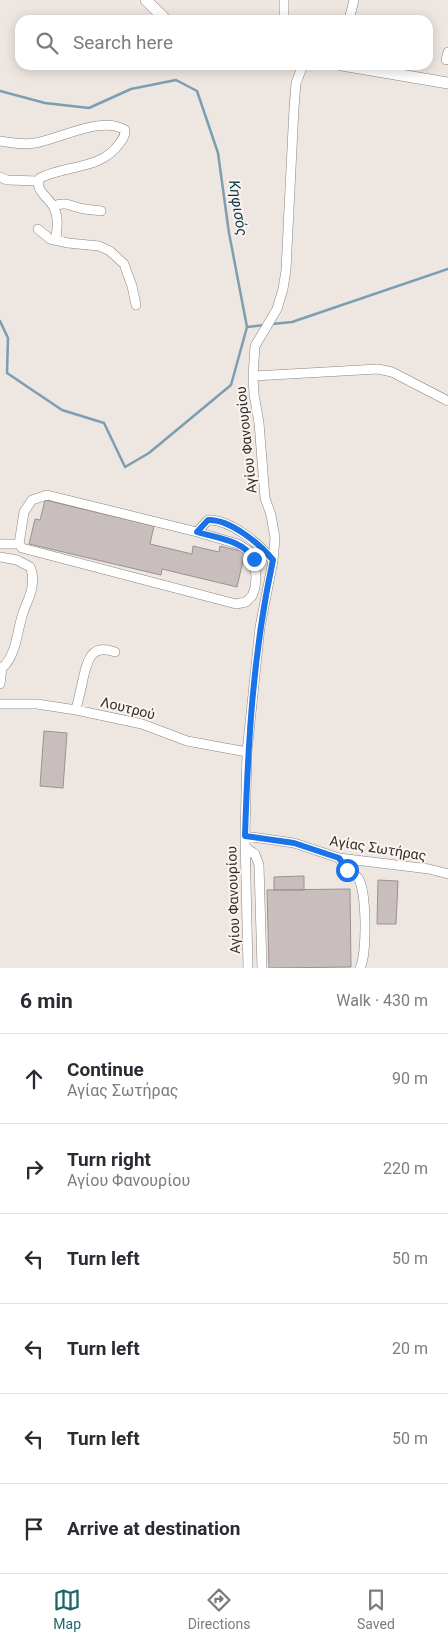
<!DOCTYPE html>
<html lang="en">
<head>
<meta charset="utf-8">
<style>
	:root { --surface:#fff; --page:#f7f7f7; --text:#2b2b33; --muted:#7c7c81; --line:#e1e1e2; --accent:#1b686b }
	body { margin:0; font-family:Roboto,sans-serif; background:var(--page); color:var(--text) }
	.stop { position:absolute; width:15px; height:15px; margin:-11px; border:4px solid #1a73e8; border-radius:50%; background:#fff }
	.stop.end { background:#1a73e8; border-color:#fff; box-shadow:0 1px 5px #0008 }
	.list { margin:0; padding:0; list-style:none }
	h2 { display:flex; justify-content:space-between; align-items:center; height:65px; margin:0; padding:0 20px; font-size:21px }
	h2 small { font-size:16px; font-weight:400; color:var(--muted) }
	.list li { display:grid; grid-template-columns:32px 1fr auto; gap:15px; align-items:center; box-sizing:border-box; height:90px; padding:0 20px; border-top:1px solid var(--line) }
	.list b { display:block; font-size:19px; white-space:nowrap }
	.list p { margin:0; font-size:16px; white-space:nowrap; color:var(--muted) }
	.list em { font-size:16px; font-style:normal; color:var(--muted) }
	.icon { flex:none; width:28px; height:28px; fill:none; stroke:currentColor; stroke-width:2; stroke-linecap:round; stroke-linejoin:round }
	.map { position:relative; flex:none; width:448px; height:968px; overflow:hidden }
	.search { position:absolute; background:var(--surface); box-shadow:0 2px 12px #0003; left:15px; right:15px; top:15px; height:55px; display:flex; align-items:center; gap:12px; box-sizing:border-box; padding:0 18px; border-radius:15px; color:var(--muted); font-size:19px }
	.sheet { height:605px; background:var(--surface) }
	nav { display:flex; justify-content:space-around; align-items:center; box-sizing:border-box; height:70px; border-top:1px solid var(--line); background:var(--surface); font-size:14px; color:var(--muted) }
	nav a { display:grid; justify-items:center; gap:2px }
	nav .on { color:var(--accent) }
	.map>svg:first-child { display:block }
	.lines { fill:none; stroke-linecap:round; stroke-linejoin:round }
	.stream { stroke:#7d9db0; stroke-width:2.5 }
	.building { fill:#c7bebd; stroke:#9a9290 }
	.minor-casing { stroke:#8b8480; stroke-width:10 }
	.major-casing { stroke:#8b8480; stroke-width:12 }
	.minor { stroke:#fff; stroke-width:9 }
	.major { stroke:#fff; stroke-width:11 }
	.route { stroke:#1a73e8; stroke-width:6 }
	.labels { text-anchor:middle; stroke-width:4; stroke-linejoin:round; paint-order:stroke }
	.street-label { font-size:14px; fill:#302d2b; stroke:#fbf3ee }
	.water-label { font-size:15px; font-style:italic; fill:#09364b; stroke:#fbf3ee }
</style>
</head>
<body>
<div class="map">
<svg width="448" height="968" viewBox="0 0 448 968">
	<rect width="100%" height="100%" fill="#eee6e1"/>
	<g class="lines">
		<path class="stream" d="M0,91L45,103L89,108L131,89L176,80L197,91L218,153L229,233L247,327L264,325
			M0,321L8,338L7,373L62,410L104,423L125,467L149,453L231,385L247,327
			M272,324L292,322L448,269"/>
	</g>
	<path class="building" d="M45,500L154,526L150,544L192,554L193,546L219,552L220,546L245,552L237,587L162,569L161,575L29,544L35,519L40,520Z
		M44,731L67,733L63,788L40,786Z
		M304,876V890H274V877Z
		M378,880L398,881L396,924H377Z
		M350,889L351,967L269,968L267,890Z"/>
	<g class="lines">
		<defs>
			<path id="minor" d="M284,20V0
				M349,20L354,0
				M446,60L448,52
				M0,141C12,143 23,145 35,143C59,139 103,115 125,130C125,136 123,139 119,144C101,170 65,165 40,178C33,190 50,198 54,208C59,218 57,228 56,239
				M0,177L7,180L38,181
				M53,206C68,201 71,207 85,209C90,210 96,210 101,211
				M38,229L50,239L68,243L99,246L110,251L124,264L132,286L136,305
				M253,376L378,369L392,372L448,401
				M197,532L208,520C230,519 260,544 273,561
				M0,544H19L22,548L236,604L246,602L252,596L255,588L256,577L254,559L249,551L238,544L197,532L47,495L32,500L24,512L19,544
				M0,557L17,560L30,567C33,573 33,580 32,587C31,595 26,604 23,613C17,630 17,655 2,668L0,667
				M0,684L2,668
				M0,704H37L76,710L142,724L187,741L247,752
				M76,710C78,700 81,690 83,679C87,661 91,643 115,652
				M245,836L294,843L339,858L429,869L448,874
				M245,847L255,854L259,865L262,968
				M339,858C342,863 345,868 349,871C352,873 356,875 358,878C367,890 367,955 360,968
				M248,968L245,836L247,752L260,627L273,561L275,538L271,515L265,498L259,423L254,394L253,376L255,346L277,309L283,289L286,270L294,108L296,83L303,65"/>
			<path id="major" d="M146,0L166,20
				M342,65L448,83"/>
		</defs>
		<use href="#minor" class="minor-casing"/>
		<use href="#major" class="major-casing"/>
		<use href="#minor" class="minor"/>
		<use href="#major" class="major"/>
	</g>
	<g class="lines">
		<path class="route" d="M254,559C242,540 217,538 197,532L208,520C230,519 260,544 273,560C253,652 248,742 245,836L294,843L339,858L347,870"/>
	</g>
	<g class="labels">
		<g class="street-label">
			<text transform="translate(246 440) rotate(-96)" y="5">Αγίου Φανουρίου</text>
			<text transform="translate(128 708) rotate(14)" y="5">Λουτρού</text>
			<text transform="translate(378 848) rotate(9)" y="5">Αγίας Σωτήρας</text>
			<text transform="translate(233 900) rotate(-92)" y="5">Αγίου Φανουρίου</text>
		</g>
		<g class="water-label">
			<text transform="translate(238 208) rotate(81)" y="5">Κηφισός</text>
		</g>
	</g>
</svg>
<div class="stop" style="left:347px;top:870px"></div>
<div class="stop end" style="left:254px;top:559px"></div>
<div class="search"><svg class="icon" aria-label="search" viewBox="0 0 24 24"><circle cx="10" cy="10" r="6"/><path d="M15 15l6 6"/></svg>Search here</div>
</div>
<section class="sheet">
<h2>6 min<small>Walk · 430 m</small></h2>
<ul class="list">
<li><svg class="icon" aria-label="ahead" viewBox="0 0 24 24"><path d="M12 20V5M6 11l6-6 6 6"/></svg><div><b>Continue</b><p>Αγίας Σωτήρας</p></div><em>90 m</em></li>
<li><svg class="icon" aria-label="right" viewBox="0 0 24 24"><path d="M7 20v-9h11M14 6l5 5-5 5"/></svg><div><b>Turn right</b><p>Αγίου Φανουρίου</p></div><em>220 m</em></li>
<li><svg class="icon" aria-label="left" viewBox="0 0 24 24"><path d="M17 20v-9H6M10 6l-5 5 5 5"/></svg><div><b>Turn left</b></div><em>50 m</em></li>
<li><svg class="icon" aria-label="left" viewBox="0 0 24 24"><path d="M17 20v-9H6M10 6l-5 5 5 5"/></svg><div><b>Turn left</b></div><em>20 m</em></li>
<li><svg class="icon" aria-label="left" viewBox="0 0 24 24"><path d="M17 20v-9H6M10 6l-5 5 5 5"/></svg><div><b>Turn left</b></div><em>50 m</em></li>
<li><svg class="icon" aria-label="arrive" viewBox="0 0 24 24"><path d="M6 21V4h12l-3 4 3 4H6"/></svg><div><b>Arrive at destination</b></div></li>
</ul>
</section>
<nav>
<a class="on"><svg class="icon" aria-label="map" viewBox="0 0 24 24"><path d="M3 6l6-2 6 2 6-2v14l-6 2-6-2-6 2zM9 4v14M15 6v14"/></svg>Map</a>
<a><svg class="icon" aria-label="directions" viewBox="0 0 24 24"><path d="M12 3l9 9-9 9-9-9zM9 14v-3h6M13 9l2 2-2 2"/></svg>Directions</a>
<a><svg class="icon" aria-label="saved" viewBox="0 0 24 24"><path d="M7 4h10v16l-5-4-5 4z"/></svg>Saved</a>
</nav>
</body>
</html>
